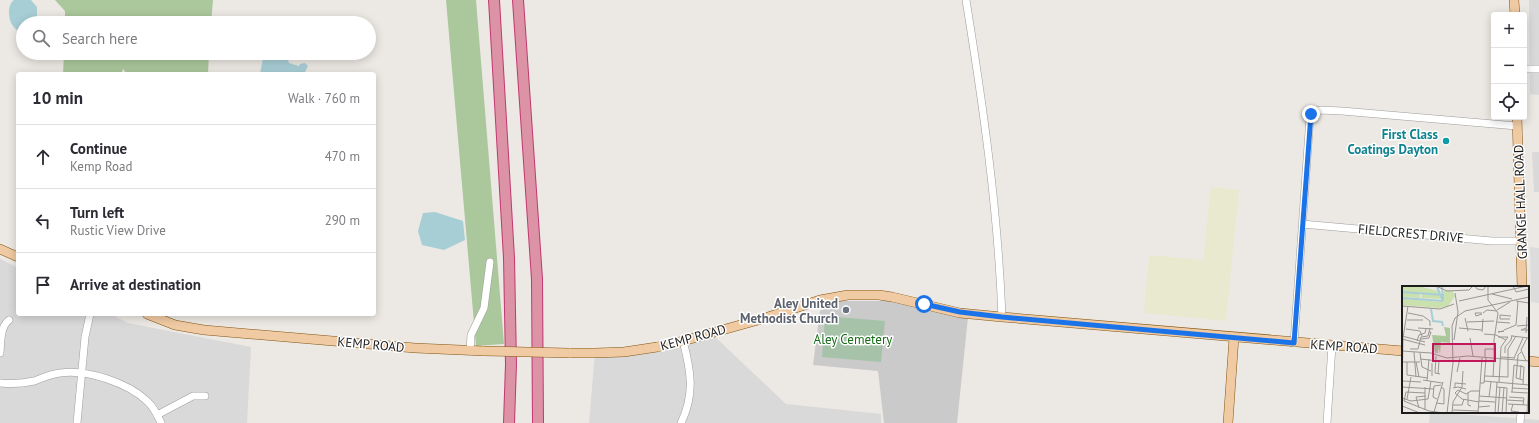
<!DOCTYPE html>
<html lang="en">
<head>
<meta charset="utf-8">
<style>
	:root { --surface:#fff; --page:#f7f7f7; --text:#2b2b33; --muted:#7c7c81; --line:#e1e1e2 }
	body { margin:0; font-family:"PT Sans",sans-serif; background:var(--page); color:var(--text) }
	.controls { position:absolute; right:12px; top:12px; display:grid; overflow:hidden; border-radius:4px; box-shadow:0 2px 10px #0003 }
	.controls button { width:36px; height:36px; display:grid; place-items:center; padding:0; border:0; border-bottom:1px solid var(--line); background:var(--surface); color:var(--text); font:20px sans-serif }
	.stop { position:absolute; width:12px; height:12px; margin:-9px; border:3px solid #1a73e8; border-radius:50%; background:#fff }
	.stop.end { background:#1a73e8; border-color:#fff; box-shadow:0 1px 4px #0008 }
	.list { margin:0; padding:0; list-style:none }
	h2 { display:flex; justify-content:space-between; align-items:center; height:52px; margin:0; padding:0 16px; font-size:17px }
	h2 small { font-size:13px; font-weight:400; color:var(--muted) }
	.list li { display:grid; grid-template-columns:26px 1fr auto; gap:12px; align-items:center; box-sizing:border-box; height:64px; padding:0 16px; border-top:1px solid var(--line) }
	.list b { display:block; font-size:15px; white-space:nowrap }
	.list p { margin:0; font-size:13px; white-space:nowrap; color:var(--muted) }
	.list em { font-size:13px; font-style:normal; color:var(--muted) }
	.icon { flex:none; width:22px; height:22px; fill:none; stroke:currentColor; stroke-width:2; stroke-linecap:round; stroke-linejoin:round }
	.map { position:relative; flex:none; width:1539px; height:423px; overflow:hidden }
	.search { position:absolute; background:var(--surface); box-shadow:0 2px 10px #0003; left:16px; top:16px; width:360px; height:44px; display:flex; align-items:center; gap:10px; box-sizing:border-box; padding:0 14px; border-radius:22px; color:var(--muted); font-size:15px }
	.panel { position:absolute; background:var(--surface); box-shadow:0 2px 10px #0003; left:16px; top:72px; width:360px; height:244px; border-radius:4px }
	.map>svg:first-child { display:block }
	.residential { fill:#dad9d9 }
	.religious { fill:#cacaca }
	.farmland { fill:#e9e9d0 }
	.forest { fill:#abc79c }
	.cemetery { fill:#a6c2a9 }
	.parking { fill:#dcdcdc }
	.water { fill:#a8ced5 }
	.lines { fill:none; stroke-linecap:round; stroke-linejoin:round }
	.minor-casing { stroke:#9d9d9d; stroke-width:8 }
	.major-casing { stroke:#825511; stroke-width:10 }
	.highway-casing { stroke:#c23871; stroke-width:12 }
	.minor { stroke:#fff; stroke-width:7 }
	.major { stroke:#f0caa3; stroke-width:9 }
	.highway { stroke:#db93a5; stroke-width:10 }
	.major-bridge-casing { stroke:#825511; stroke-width:10; stroke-linecap:butt }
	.major-bridge { stroke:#f0caa3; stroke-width:9 }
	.route { stroke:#1a73e8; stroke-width:5 }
	.culture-dot { fill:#0f9aa8; stroke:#fff; stroke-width:1.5 }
	.worship-dot { fill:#6b7280; stroke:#fff; stroke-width:1.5 }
	.labels { text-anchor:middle; stroke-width:3; stroke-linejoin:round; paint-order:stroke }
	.culture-label { font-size:13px; font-weight:bold; fill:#0d838f; stroke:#fff; text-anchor:end }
	.street-label { font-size:13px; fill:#1c1c1c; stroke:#fff }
	.worship-label { font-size:13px; font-weight:bold; fill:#5b616d; stroke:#fff; text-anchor:end }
	.park-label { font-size:13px; fill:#186c19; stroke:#fff }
	.inset-river { fill:none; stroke:#a8ced5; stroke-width:2 }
	.inset-road { fill:none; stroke:#999693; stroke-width:1 }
	.view { fill:#c2185b; fill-opacity:0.15; stroke:#c2185b; stroke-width:2 }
	.inset-edge { fill:none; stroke:#1c1c1c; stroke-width:2 }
</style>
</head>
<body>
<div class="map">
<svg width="1539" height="423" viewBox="0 0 1539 423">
	<rect width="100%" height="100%" fill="#ece8e3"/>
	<path class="residential" d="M1529,0H1539V95L1530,94Z
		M1532,152H1539V192H1534Z
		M0,259L18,268V314H110L128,323L251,347L247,423H0Z
		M711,333L786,404L881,414V423H589L595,353L624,352Z
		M1430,412L1539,420V423H1429Z"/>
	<path class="religious" d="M836,301H887L968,317L957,423H884L878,371L813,365L820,311Z"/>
	<path class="farmland" d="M1211,187L1239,190L1226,321L1144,313L1149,255L1203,260Z"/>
	<path class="forest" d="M55,0H213L211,23H65V11Z
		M446,0H476L504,344L476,346Z
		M64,53H209L208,74H127L123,69L121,74H63Z"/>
	<path class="cemetery" d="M825,316L885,321L881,362L822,357Z"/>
	<path class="parking" d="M1530,247L1539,248V303L1531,302Z"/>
	<path class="water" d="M14,0H31L37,7V23H23V35C20,32 16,30 13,26C8,20 7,5 14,0Z
		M264,53H286L289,63L299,66L300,64L305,63L308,66L304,74H260Z
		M435,212L463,221L465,240L444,250L422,245L418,231L423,213Z"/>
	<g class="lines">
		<defs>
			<path id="minor" d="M966,0C983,105 998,210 1002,317
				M1524,69H1539
				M1302,224L1492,241H1521
				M1294,343L1310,117L1313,112L1320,110L1342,111L1517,126
				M470,350L471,335L484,308L490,262
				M0,353C1,342 0,327 9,320
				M0,383C11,384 22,384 34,381C42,378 51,374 60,373C87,369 129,383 148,402C154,408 158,416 161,423
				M157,415L193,396H205
				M77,423L85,337L90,314
				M681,423C695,394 691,371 683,341
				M1327,423L1332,345
				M1520,423L1521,412"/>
			<path id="major" d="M1514,0L1515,15
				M1517,117L1522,287
				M0,249L18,257
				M147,314L175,325L204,330L415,348L484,351
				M569,353H595L624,352L657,347L683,341L765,318L820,300L848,295H879L892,297L960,313L1002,317L1403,351
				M1528,361L1539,362
				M1228,423L1234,337"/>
			<path id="highway" d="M494,0L509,258L511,364L509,423
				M518,0L537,279L538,423"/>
		</defs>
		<use href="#minor" class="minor-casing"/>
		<use href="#major" class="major-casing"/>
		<use href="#highway" class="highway-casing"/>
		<use href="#minor" class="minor"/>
		<use href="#major" class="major"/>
		<use href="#highway" class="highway"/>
		<defs>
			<path id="major-bridge" d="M484,351L569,353"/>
		</defs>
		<use href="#major-bridge" class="major-bridge-casing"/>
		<use href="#major-bridge" class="major-bridge"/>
	</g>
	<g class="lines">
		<path class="route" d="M924,304L960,312L1002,317L1294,343L1311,114"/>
	</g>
	<circle class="culture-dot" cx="1446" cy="141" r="4"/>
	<circle class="worship-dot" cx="846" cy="310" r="4"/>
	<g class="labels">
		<g class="culture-label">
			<text x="1438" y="139">First Class<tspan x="1438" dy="15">Coatings Dayton</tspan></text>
		</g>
		<g class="street-label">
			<text transform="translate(1520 202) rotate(-92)" y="5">GRANGE HALL ROAD</text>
			<text transform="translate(1411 233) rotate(5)" y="5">FIELDCREST DRIVE</text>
			<text transform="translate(693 337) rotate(-15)" y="5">KEMP ROAD</text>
			<text transform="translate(371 344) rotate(5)" y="5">KEMP ROAD</text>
			<text transform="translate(1344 346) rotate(4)" y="5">KEMP ROAD</text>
		</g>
		<g class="worship-label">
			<text x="838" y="308">Aley United<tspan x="838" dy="15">Methodist Church</tspan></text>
		</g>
		<g class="park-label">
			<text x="853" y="344">Aley Cemetery</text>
		</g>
	</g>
	<g transform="translate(1402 286)">
		<rect width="127" height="127" fill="#ece8e3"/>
		<path d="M0,0H16L36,5L37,8L0,6ZM50,4L53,10L46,20L37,22L0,19V13L40,16L42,5ZM0,6L18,8V12L0,11ZM20,8L37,9L39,13L19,12Z" fill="#cae1ae"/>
		<path d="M42,41L48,42V57L39,56L38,68L36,61V67H33L30,49L44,50Z" fill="#abc79c"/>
		<path class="inset-river" d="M40,0L41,14M35,1L41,15M0,6L42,9M0,12L41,15M29,23L31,35L40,36L41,40"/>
		<path class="inset-road" d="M34,0L45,5L67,4L71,0M73,0L75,3L81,4L84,0M86,0V14L96,27L92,54V73M111,0L114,6L127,3M90,8L110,13M57,15L125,0M114,15L127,17M0,20L38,23L52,18M95,24L108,16M6,27L21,30L28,35V40M81,27L85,24L95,25M80,28L74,30L73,27H80M63,32L66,45M108,33H98V29L109,30M5,34H21M65,36L92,35M95,36L108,37M114,39L116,15M115,40L127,39M16,42L31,43M57,42L80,44M124,42L119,44H127M4,43L18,45L20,50M102,44L114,39M102,45L96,46L102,45M80,46L81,33M124,47L125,31M82,48L94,49L104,54M0,50L23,56M110,50L127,52M96,51H106L99,61L97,96M68,52L71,70M0,53L23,59M19,53L27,52L29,46H27M52,54L56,26L53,7M15,55L17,49L23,47L24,43M8,63H16L19,51L26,50L28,42M0,65L29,67L45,72L66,70L127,75M12,66L14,91M119,66L116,69L114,92L121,94M18,67L20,81L29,85M103,67V61L109,54L110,49M34,70L33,87L38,88M83,71V63H92M99,71L113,72M112,72L121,52M18,73L37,75M124,75L119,64L125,52M127,75V98M0,76H18M5,76V89M14,76L17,91M30,77V90M55,86L58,72M36,88L37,75M5,89L26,92M83,90L106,91V63L114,50M91,91L92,73M118,93L119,79M21,94L40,97M1,95L19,96M25,95L27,73M82,95L127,99M78,97H82L84,72M0,101L32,103M53,101V97L64,98M95,101L105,102L104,127M51,102L56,101L64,103M110,102L127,103M0,104L1,52L6,20M109,106L126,107M110,106L112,79L122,81L121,98M23,107L4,106L2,115L27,125L42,127M66,107V119L69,120M77,110L105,112M87,111L89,96M107,111L122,112L121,119M0,112L9,115L26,113L29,95M5,113L9,91M35,113L31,111L32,100L39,99M104,114L122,115M77,115L93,116M77,116L60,113L53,107L56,104L64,108L69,105H78M34,117L42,118V103L39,101M106,118L125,119M111,118L109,125L117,126M51,119H60L62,113M0,120L18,127M76,121L88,120M17,122L14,111L24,110M23,124V101M51,124L76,125M32,126L41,96M45,127L51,77L50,40L53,32L63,25L127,11M50,127L51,116L60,101L61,85M76,127L80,72M93,127L95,96M96,127L98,101M100,127L102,101M125,127L127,99"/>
		<path class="view" d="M31,58H93V75H31Z"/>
		<rect width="127" height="127" class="inset-edge"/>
	</g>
</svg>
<div class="controls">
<button>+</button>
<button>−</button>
<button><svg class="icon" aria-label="locate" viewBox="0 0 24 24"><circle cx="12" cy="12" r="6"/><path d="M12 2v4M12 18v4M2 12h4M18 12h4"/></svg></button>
</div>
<div class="stop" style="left:924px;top:304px"></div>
<div class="stop end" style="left:1311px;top:114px"></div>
<div class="search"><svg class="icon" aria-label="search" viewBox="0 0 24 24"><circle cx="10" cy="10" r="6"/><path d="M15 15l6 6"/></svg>Search here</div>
<section class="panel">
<h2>10 min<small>Walk · 760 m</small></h2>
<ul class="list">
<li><svg class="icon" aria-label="ahead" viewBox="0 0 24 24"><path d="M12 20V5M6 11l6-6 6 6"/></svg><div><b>Continue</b><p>Kemp Road</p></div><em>470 m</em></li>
<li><svg class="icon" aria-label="left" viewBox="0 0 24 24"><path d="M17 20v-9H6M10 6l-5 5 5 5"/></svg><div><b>Turn left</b><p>Rustic View Drive</p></div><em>290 m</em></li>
<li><svg class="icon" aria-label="arrive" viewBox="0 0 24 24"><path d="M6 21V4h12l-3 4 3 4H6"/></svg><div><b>Arrive at destination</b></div></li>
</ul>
</section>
</div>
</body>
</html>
